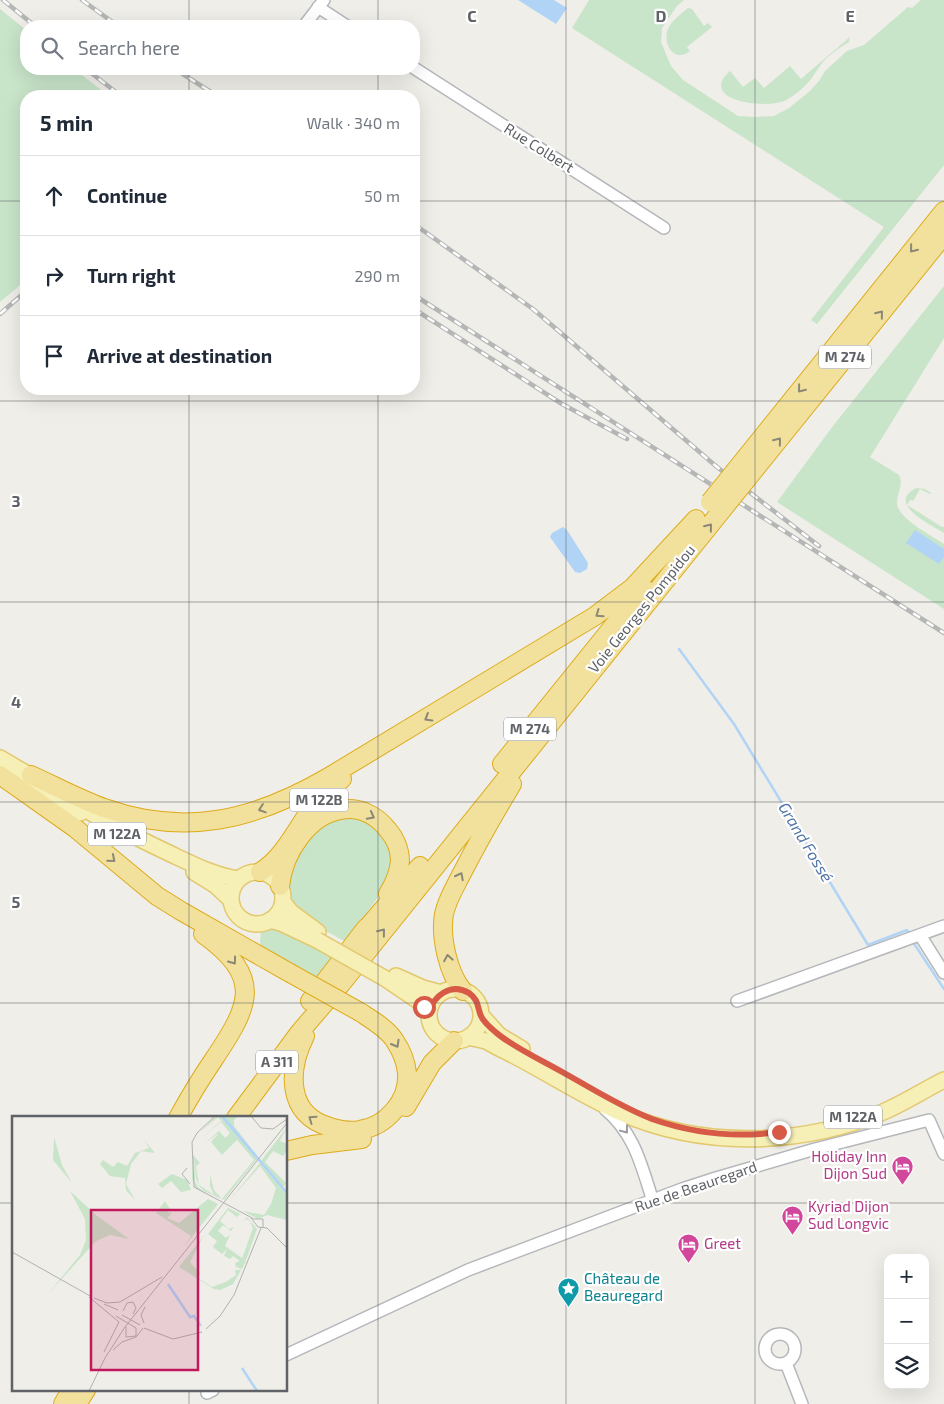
<!DOCTYPE html>
<html lang="en">
<head>
<meta charset="utf-8">
<style>
	:root { --surface:#fff; --page:#f2f2f3; --text:#1f2937; --muted:#747a83; --line:#e0e1e3 }
	body { margin:0; font-family:"Exo 2",sans-serif; background:var(--page); color:var(--text) }
	.controls { position:absolute; right:15px; bottom:15px; display:grid; overflow:hidden; border-radius:10px; box-shadow:0 5px 20px #0002 }
	.controls button { width:45px; height:45px; display:grid; place-items:center; padding:0; border:0; border-bottom:1px solid var(--line); background:var(--surface); color:var(--text); font:25px sans-serif }
	.stop { position:absolute; width:15px; height:15px; margin:-11px; border:4px solid #d75a47; border-radius:50%; background:#fff }
	.stop.end { background:#d75a47; border-color:#fff; box-shadow:0 1px 5px #0008 }
	.list { margin:0; padding:0; list-style:none }
	h2 { display:flex; justify-content:space-between; align-items:center; height:65px; margin:0; padding:0 20px; font-size:21px }
	h2 small { font-size:16px; font-weight:400; color:var(--muted) }
	.list li { display:grid; grid-template-columns:32px 1fr auto; gap:15px; align-items:center; box-sizing:border-box; height:80px; padding:0 20px; border-top:1px solid var(--line) }
	.list b { display:block; font-size:19px; white-space:nowrap }
	.list em { font-size:16px; font-style:normal; color:var(--muted) }
	.icon { flex:none; width:28px; height:28px; fill:none; stroke:currentColor; stroke-width:2; stroke-linecap:round; stroke-linejoin:round }
	.map { position:relative; flex:none; width:944px; height:1404px; overflow:hidden }
	.search { position:absolute; background:var(--surface); box-shadow:0 5px 20px #0002; left:20px; top:20px; width:400px; height:55px; display:flex; align-items:center; gap:12px; box-sizing:border-box; padding:0 18px; border-radius:20px; color:var(--muted); font-size:19px }
	.panel { position:absolute; background:var(--surface); box-shadow:0 5px 20px #0002; left:20px; top:90px; width:400px; height:305px; border-radius:20px }
	.map>svg:first-child { display:block }
	.green { fill:#c8e4c9 }
	.water { fill:#b1d4f6 }
	.lines { fill:none; stroke-linecap:round; stroke-linejoin:round }
	.stream { stroke:#b1d4f6; stroke-width:2.5 }
	.minor-casing { stroke:#b5b7bb; stroke-width:14 }
	.major-casing { stroke:#e2c86e; stroke-width:18 }
	.highway-casing { stroke:#deab1a; stroke-width:20 }
	.minor { stroke:#fff; stroke-width:11 }
	.major { stroke:#f6f0b6; stroke-width:15 }
	.highway { stroke:#f2e19d; stroke-width:18 }
	.rail-casing { stroke:#b5b6b6; stroke-width:4.5 }
	.rail { stroke:#fff; stroke-width:2.5; stroke-dasharray:8; stroke-linecap:butt }
	.major-bridge-casing { stroke:#e2c86e; stroke-width:18; stroke-linecap:butt }
	.highway-bridge-casing { stroke:#deab1a; stroke-width:20; stroke-linecap:butt }
	.major-bridge { stroke:#f6f0b6; stroke-width:15 }
	.highway-bridge { stroke:#f2e19d; stroke-width:18 }
	.oneway { stroke:#8b8876 }
	.oneway2 { stroke:#97999c }
	.route { stroke:#d75a47; stroke-width:6 }
	.grid { fill:none; stroke:#5f6266; stroke-width:1; stroke-opacity:0.55 }
	.labels { text-anchor:middle; stroke-width:4.5; stroke-linejoin:round; paint-order:stroke }
	.shield { fill:#fff; stroke:#8f9194; stroke-width:1 }
	.shield-label { font-size:14px; font-weight:bold; fill:#5f6266 }
	.street-label { font-size:15px; fill:#5f6266; stroke:#fff }
	.hotel-label { font-size:15px; fill:#b23c85; stroke:#fff; text-anchor:start }
	.culture-label { font-size:15px; fill:#0d838f; stroke:#fff; text-anchor:start }
	.water-label { font-size:16px; font-style:italic; fill:#4f75a7; stroke:#fff }
	.inset-river { fill:none; stroke:#b1d4f6; stroke-width:2.5 }
	.inset-road { fill:none; stroke:#b1b2b0; stroke-width:1 }
	.view { fill:#c2185b; fill-opacity:0.15; stroke:#c2185b; stroke-width:2.5 }
	.inset-edge { fill:none; stroke:#5f6266; stroke-width:2.5 }
	.grid-label { font-size:16px; text-anchor:middle; font-weight:bold; fill:#5f6266; stroke:#fff; stroke-width:4.5; stroke-linejoin:round; paint-order:stroke }
</style>
</head>
<body>
<div class="map">
<svg width="944" height="1404" viewBox="0 0 944 1404">
	<rect width="100%" height="100%" fill="#efeee8"/>
	<path class="green" d="M589,0H684L677,6L662,28L661,42L671,66L683,80L738,116L755,117L774,116L789,108L809,92L819,81L825,71L847,51L864,45L908,7L912,8L921,0H944V165L817,324L811,320L884,227L572,28Z
		M688,8L692,9L704,26L708,23L712,27L687,47L690,51C674,64 662,43 668,29C672,20 681,14 688,8Z
		M0,9L26,30V69H74L109,96H26V280L0,302Z
		M850,37L849,42C840,47 829,55 822,63C818,68 815,74 811,79C805,87 796,94 788,99C769,111 696,101 730,71L743,87L755,78L764,88L790,66L801,79Z
		M944,286V338L870,457L899,475C904,486 897,492 897,503C897,518 932,536 944,544V609L777,502L833,426Z
		M916,488L925,489L931,493L930,494L920,489L913,501L910,500L907,505L942,527H944V533C930,524 886,504 916,488Z
		M346,815L376,825L392,853L388,883L346,942L311,923L288,903L285,880L311,832Z
		M272,927L336,956L319,978L262,946L260,943L261,929Z"/>
	<path class="water" d="M518,0H554L567,8L556,24Z
		M563,527L567,530L588,563L587,569L580,573L575,572L550,537L552,533Z
		M915,530L944,549V557L939,564L906,543Z"/>
	<g class="lines">
		<path class="stream" d="M679,649L734,724L868,945L907,930L910,935
			M913,942L944,989"/>
		<defs>
			<path id="minor" d="M318,7L347,26
				M304,26L324,0
				M414,68L664,228
				M920,935L944,973
				M737,1001L944,926
				M605,1109C635,1134 641,1165 653,1201
				M765 1349a15 15 0 1 1 30 0a15 15 0 1 1-30 0Z
				M286,1355L468,1270L682,1189L716,1178L815,1149L929,1120L944,1154
				M786,1363L802,1404
				M207,1393L213,1390"/>
			<path id="major" d="M0,758L41,782
				M24,782L80,813
				M73,802C105,822 139,839 173,855C194,865 216,876 239,879
				M194,872L215,885L231,900
				M231 898a26 26 0 1 1 52 0a26 26 0 1 1-52 0Z
				M283,902L291,912L318,932
				M270,920L281,923L317,940
				M396,976L423,988L441,993
				M386,979L417,1000L429,1013
				M429 1015a26 26 0 1 1 52 0a26 26 0 1 1-52 0Z
				M481,1015L499,1035L522,1049
				M468,1037L486,1041L497,1047C539,1067 578,1094 621,1113C704,1149 800,1146 883,1112C904,1103 924,1090 944,1080"/>
			<path id="highway" d="M735,471L944,211
				M747,479L944,235
				M502,764L644,588
				M0,775L75,828L157,896L181,911L290,973
				M31,775C55,786 79,799 104,808C186,837 254,820 327,778L595,616L632,588L696,519
				M260,872C282,859 295,832 309,812C318,799 329,788 342,779
				M280,886C282,868 289,851 300,837C323,806 362,797 388,830C395,838 400,850 400,861C399,873 394,884 388,894
				M360,936L420,866
				M463,991C448,973 440,937 444,914C447,900 455,887 461,875C477,844 494,814 512,784
				M310,1001L366,928
				M305,1036C288,1070 286,1115 330,1127C340,1130 350,1132 360,1130C387,1126 409,1100 407,1073C406,1063 401,1050 395,1041C388,1029 372,1020 360,1012
				M406,1107L432,1063L454,1041
				M178,1118C189,1098 201,1078 214,1059C250,1005 264,978 203,934
				M236,1118L299,1033L341,984L722,510
				M286,1151L312,1145L362,1139
				M63,1404L71,1390
				M77,1404L86,1390"/>
		</defs>
		<use href="#minor" class="minor-casing"/>
		<use href="#major" class="major-casing"/>
		<use href="#highway" class="highway-casing"/>
		<use href="#minor" class="minor"/>
		<use href="#major" class="major"/>
		<use href="#highway" class="highway"/>
		<defs>
			<path id="rail" d="M3,0L35,26
				M82,0L118,26
				M86,69L121,96
				M175,69L217,96
				M414,224L533,309L717,467L819,546
				M414,295L944,633
				M414,309L562,404L627,439
				M0,314L26,291"/>
		</defs>
		<use href="#rail" class="rail-casing"/>
		<use href="#rail" class="rail"/>
		<defs>
			<path id="major-bridge" d="M317,940L386,979"/>
			<path id="highway-bridge" d="M710,502L735,471
				M722,510L747,479
				M290,973L360,1012"/>
		</defs>
		<use href="#major-bridge" class="major-bridge-casing"/>
		<use href="#highway-bridge" class="highway-bridge-casing"/>
		<use href="#major-bridge" class="major-bridge"/>
		<use href="#highway-bridge" class="highway-bridge"/>
	</g>
	<defs><path id="oneway-chevron" d="M-2-3.5L2.5 0L-2 3.5" fill="none" stroke-width="1.6" stroke-linecap="round" stroke-linejoin="round" transform="scale(1.25)"/></defs>
	<g class="oneway">
		<use href="#oneway-chevron" transform="translate(913 249) rotate(129)"/>
		<use href="#oneway-chevron" transform="translate(880 314) rotate(-51)"/>
		<use href="#oneway-chevron" transform="translate(801 389) rotate(129)"/>
		<use href="#oneway-chevron" transform="translate(778 441) rotate(-51)"/>
		<use href="#oneway-chevron" transform="translate(709 527) rotate(-51)"/>
		<use href="#oneway-chevron" transform="translate(599 614) rotate(145)"/>
		<use href="#oneway-chevron" transform="translate(428 718) rotate(149)"/>
		<use href="#oneway-chevron" transform="translate(262 809) rotate(161)"/>
		<use href="#oneway-chevron" transform="translate(371 816) rotate(28)"/>
		<use href="#oneway-chevron" transform="translate(112 859) rotate(40)"/>
		<use href="#oneway-chevron" transform="translate(460 876) rotate(-63)"/>
		<use href="#oneway-chevron" transform="translate(382 932) rotate(-51)"/>
		<use href="#oneway-chevron" transform="translate(448 958) rotate(-100)"/>
		<use href="#oneway-chevron" transform="translate(233 961) rotate(54)"/>
		<use href="#oneway-chevron" transform="translate(396 1044) rotate(60)"/>
		<use href="#oneway-chevron" transform="translate(312 1119) rotate(-145)"/>
	</g>
	<use class="oneway2" href="#oneway-chevron" transform="translate(625 1130) rotate(53)"/>
	<g class="lines">
		<path class="route" d="M424,1007L429,1013C433,996 451,982 469,993C479,1000 477,1007 481,1016C484,1023 493,1030 499,1035C519,1050 543,1061 564,1073C593,1089 621,1107 652,1119C692,1133 736,1138 779,1132"/>
	</g>
	<path class="grid" d="M189,0V26M378,0V26M566,0V1404M755,0V1404M189,69V96M378,69V96M0,201H26M414,201H944M189,389V1118M378,389V1404M0,401H944M0,602H944M0,802H944M0,1003H944M0,1203H14M286,1203H944M189,1390V1404"/>
	<defs>
		<symbol id="hotel-pin" viewBox="-11 -11 22 30"><path d="M0 17L-7.5 6A9.5 9.5 0 1 1 7.5 6Z" fill="#d1479c" stroke="#fff"/><path d="M-6-4.5h1.5V1H6V5H4.5V3h-9V5H-6ZM-4 0a1.8 1.8 0 1 1 3.6 0ZM.5 0V-2.5h3Q6-2.5 6 0Z" fill="#fff"/></symbol>
		<symbol id="sight-pin" viewBox="-11 -11 22 30"><path d="M0 17L-7.5 6A9.5 9.5 0 1 1 7.5 6Z" fill="#0f9aa8" stroke="#fff"/><path d="M0-6L1.8-2.2L6-1.7L2.9 1.2L3.7 5.4L0 3.3L-3.7 5.4L-2.9 1.2L-6-1.7L-1.8-2.2Z" fill="#fff"/></symbol>
	</defs>
	<g fill-rule="evenodd">
		<use href="#hotel-pin" x="890" y="1154" width="25" height="34"/>
		<use href="#hotel-pin" x="780" y="1204" width="25" height="34"/>
		<use href="#hotel-pin" x="676" y="1232" width="25" height="34"/>
		<use href="#sight-pin" x="556" y="1276" width="25" height="34"/>
	</g>
	<g class="labels">
		<g class="shield">
			<rect x="819" y="345.5" width="52" height="23" rx="4"/>
			<rect x="504" y="717.5" width="52" height="23" rx="4"/>
			<rect x="290" y="788.5" width="58" height="23" rx="4"/>
			<rect x="88" y="822.5" width="58" height="23" rx="4"/>
			<rect x="256" y="1050.5" width="42" height="23" rx="4"/>
			<rect x="824" y="1105.5" width="58" height="23" rx="4"/>
		</g>
		<g class="shield-label">
			<text x="845" y="362">M 274</text>
			<text x="530" y="734">M 274</text>
			<text x="319" y="805">M 122B</text>
			<text x="117" y="839">M 122A</text>
			<text x="277" y="1067">A 311</text>
			<text x="853" y="1122">M 122A</text>
		</g>
		<g class="street-label">
			<text transform="translate(539 148) rotate(32)" y="5">Rue Colbert</text>
			<text transform="translate(642 609) rotate(-51)" y="5">Voie Georges Pompidou</text>
			<text transform="translate(696 1187) rotate(-19)" y="5">Rue de Beauregard</text>
		</g>
		<g class="hotel-label">
			<text x="887" y="1162" text-anchor="end">Holiday Inn<tspan x="887" dy="17">Dijon Sud</tspan></text>
			<text x="808" y="1212">Kyriad Dijon<tspan x="808" dy="17">Sud Longvic</tspan></text>
			<text x="704" y="1249">Greet</text>
		</g>
		<g class="culture-label">
			<text x="584" y="1284">Château de<tspan x="584" dy="17">Beauregard</tspan></text>
		</g>
		<g class="water-label">
			<text transform="translate(806 842) rotate(59)" y="6">Grand Fossé</text>
		</g>
	</g>
	<g transform="translate(12 1116)">
		<rect width="275" height="275" fill="#efeee8"/>
		<path d="M204,0H208L245,43L212,84L192,75L187,70L184,62L182,41L183,65L186,71L195,79L183,72L180,62L181,39L188,47L184,50L187,69L202,79L198,70V59L202,74L210,83L242,44L225,24L210,39L199,26L207,17L193,27L207,15L213,22L218,17L209,6L190,22L209,5L213,9L206,1L188,16ZM212,0H226L222,4V10L246,41ZM275,11L268,25L275,28V34L271,40L261,35L253,46L274,67L271,71L249,45ZM42,21L50,49L60,67L41,44ZM132,24L143,37L129,35L119,48L114,68L123,84L114,74L113,62L98,60L88,48L91,44L101,51L106,46L115,50L123,37L137,32ZM248,47L275,79V104L255,99L246,103L231,95L252,99L259,88L264,72L248,50L216,86ZM160,58L175,64L179,74L169,76L159,65L150,72L146,68ZM58,75L84,99L117,123L98,119L84,125L36,178L68,139L74,124L73,103ZM196,83L206,88L172,131L179,120L144,97L153,85L158,93L155,96L160,97L155,102L167,107ZM214,92L191,121L178,146L188,157L186,162L200,171L214,166L224,159L223,154H229L221,168L208,174L202,173L167,151ZM216,92L228,98L225,101L216,94L208,105L217,113L222,111L219,115L211,109L206,115L214,122L218,119L213,130L234,145L230,153L224,151L223,147L228,145L221,140L218,143L212,140L215,133L210,138L201,131L205,125L196,118ZM235,101L245,113L234,144L230,143L241,112L238,105L234,103L230,107Z" fill="#c8e4c9"/>
		<path d="M208,0H212L275,75V79Z" fill="#b1d4f6"/>
		<path class="inset-river" d="M156,168L178,201L182,200L189,210M230,252L245,275"/>
		<path class="inset-road" d="M203,0L185,17L180,26L182,71L242,103H251V111M239,0L249,12M249,12L261,13L275,3M175,52L170,58L178,68M239,102L246,111L255,112L275,132M0,136L80,181M77,181L107,206L92,236M82,182L95,187L108,186L150,161M92,188L106,194M111,195L115,187L121,186L124,192L121,198M110,199L128,209M104,200L124,212V220L114,221V211M132,207L129,199L133,191M132,212L161,223L190,216M194,213L208,200L222,179L249,112M101,234L110,226L124,221L131,212M77,275L93,242L113,211L275,7"/>
		<path class="view" d="M79,94H186V254H79Z"/>
		<rect width="275" height="275" class="inset-edge"/>
	</g>
	<g class="grid-label">
		<text x="472" y="22">C</text>
		<text x="661" y="22">D</text>
		<text x="850" y="22">E</text>
		<text x="16" y="507">3</text>
		<text x="16" y="708">4</text>
		<text x="16" y="908">5</text>
	</g>
</svg>
<div class="controls">
<button>+</button>
<button>−</button>
<button><svg class="icon" aria-label="layers" viewBox="0 0 24 24"><path d="M12 4l9 5-9 5-9-5zM3 14l9 5 9-5"/></svg></button>
</div>
<div class="stop" style="left:424px;top:1007px"></div>
<div class="stop end" style="left:779px;top:1132px"></div>
<div class="search"><svg class="icon" aria-label="search" viewBox="0 0 24 24"><circle cx="10" cy="10" r="6"/><path d="M15 15l6 6"/></svg>Search here</div>
<section class="panel">
<h2>5 min<small>Walk · 340 m</small></h2>
<ul class="list">
<li><svg class="icon" aria-label="ahead" viewBox="0 0 24 24"><path d="M12 20V5M6 11l6-6 6 6"/></svg><div><b>Continue</b></div><em>50 m</em></li>
<li><svg class="icon" aria-label="right" viewBox="0 0 24 24"><path d="M7 20v-9h11M14 6l5 5-5 5"/></svg><div><b>Turn right</b></div><em>290 m</em></li>
<li><svg class="icon" aria-label="arrive" viewBox="0 0 24 24"><path d="M6 21V4h12l-3 4 3 4H6"/></svg><div><b>Arrive at destination</b></div></li>
</ul>
</section>
</div>
</body>
</html>
